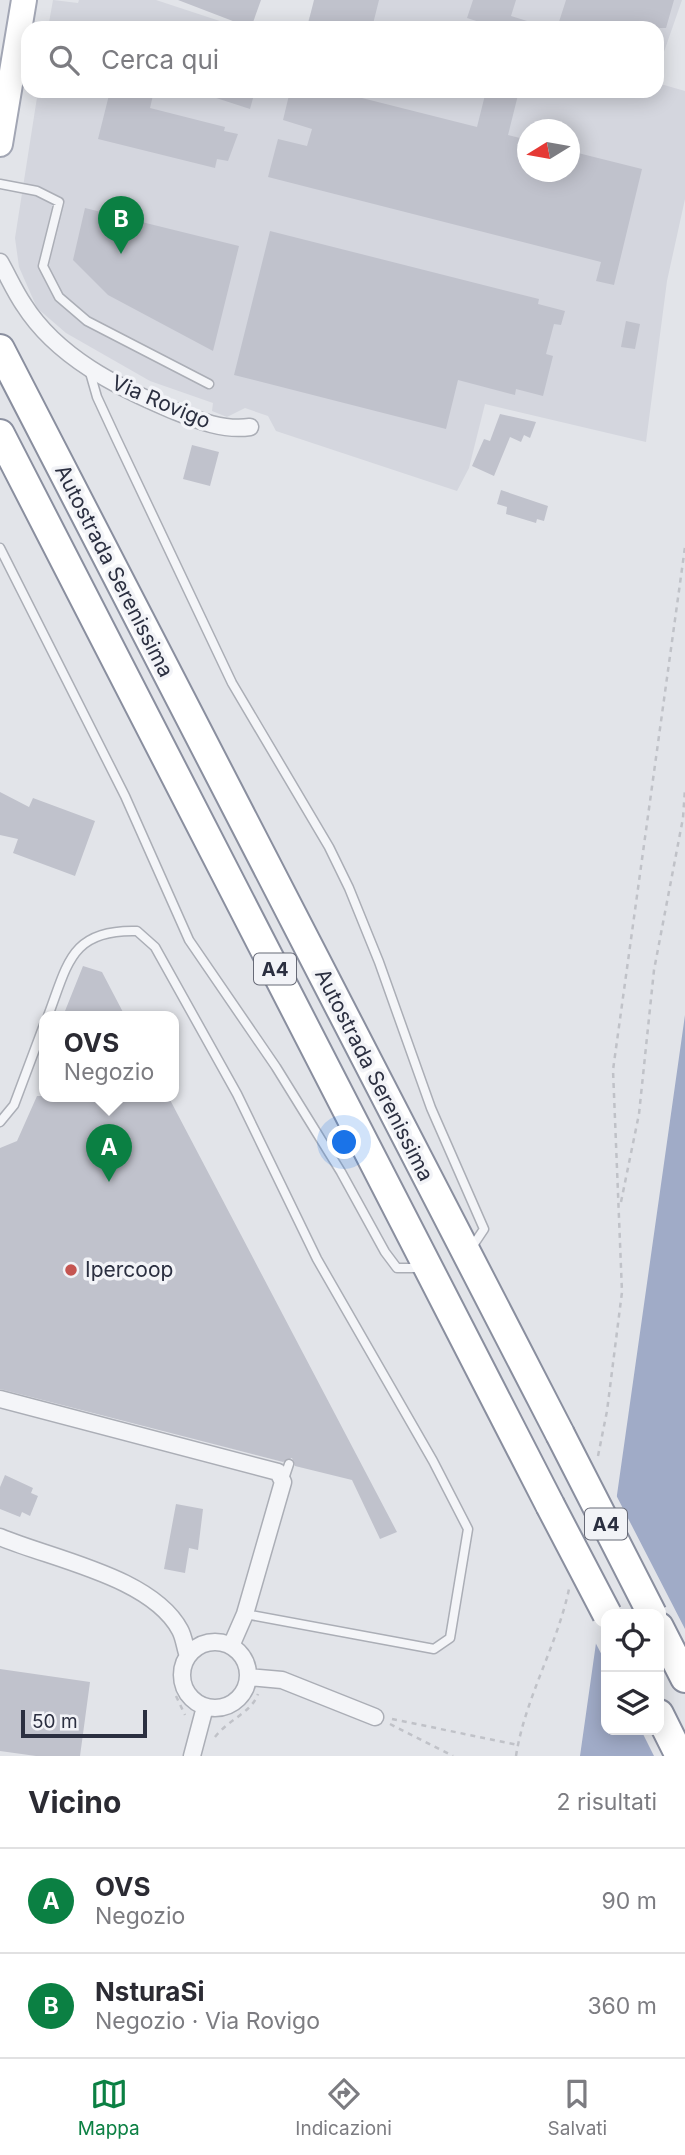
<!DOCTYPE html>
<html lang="it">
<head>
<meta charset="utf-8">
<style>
	:root { --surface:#fff; --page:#f7f7f7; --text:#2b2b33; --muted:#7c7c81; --line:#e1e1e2; --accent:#0b8043 }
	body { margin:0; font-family:Inter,sans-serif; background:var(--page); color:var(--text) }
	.controls { position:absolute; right:21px; bottom:21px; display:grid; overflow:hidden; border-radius:14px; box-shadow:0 4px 18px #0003 }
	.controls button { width:63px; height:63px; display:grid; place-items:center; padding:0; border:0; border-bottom:2px solid var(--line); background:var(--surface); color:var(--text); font:35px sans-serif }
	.compass { position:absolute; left:517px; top:119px; width:63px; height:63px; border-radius:50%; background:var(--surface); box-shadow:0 4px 18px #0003; rotate:259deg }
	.scale { position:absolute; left:21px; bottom:18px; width:126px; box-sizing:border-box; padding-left:7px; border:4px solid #2b2f40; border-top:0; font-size:19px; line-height:24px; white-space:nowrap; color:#2b2f40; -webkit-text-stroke:5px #f2f3f7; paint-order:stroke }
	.you { position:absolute; left:345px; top:1143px; width:24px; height:24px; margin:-18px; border:5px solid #fff; border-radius:50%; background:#1a73e8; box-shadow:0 0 0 10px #1a73e833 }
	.badge { display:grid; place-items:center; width:46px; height:46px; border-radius:50%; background:var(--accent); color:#fff; font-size:23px; font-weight:700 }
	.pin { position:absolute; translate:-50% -58px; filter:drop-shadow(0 2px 4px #0008) }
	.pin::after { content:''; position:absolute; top:37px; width:24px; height:21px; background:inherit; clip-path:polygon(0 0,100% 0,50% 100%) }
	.popup { position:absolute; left:39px; top:1011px; width:140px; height:91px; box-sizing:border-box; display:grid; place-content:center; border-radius:14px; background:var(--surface); filter:drop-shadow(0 2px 5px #0005); font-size:23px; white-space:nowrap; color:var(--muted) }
	.popup b { font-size:26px; color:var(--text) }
	.popup::after { content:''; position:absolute; left:50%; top:100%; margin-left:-14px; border:14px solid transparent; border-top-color:var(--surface) }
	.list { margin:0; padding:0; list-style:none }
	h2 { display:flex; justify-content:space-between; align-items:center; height:91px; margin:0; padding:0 28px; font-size:30px }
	h2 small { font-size:23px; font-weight:400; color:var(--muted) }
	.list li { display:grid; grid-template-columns:46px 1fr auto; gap:21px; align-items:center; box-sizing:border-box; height:105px; padding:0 28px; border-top:2px solid var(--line) }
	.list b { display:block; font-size:26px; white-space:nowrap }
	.list p { margin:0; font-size:23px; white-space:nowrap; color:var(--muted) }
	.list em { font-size:23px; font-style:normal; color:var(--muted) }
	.icon { flex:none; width:38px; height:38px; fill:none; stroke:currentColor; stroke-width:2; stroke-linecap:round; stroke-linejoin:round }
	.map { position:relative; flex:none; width:685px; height:1756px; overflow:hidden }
	.search { position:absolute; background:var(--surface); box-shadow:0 4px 18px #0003; left:21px; right:21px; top:21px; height:77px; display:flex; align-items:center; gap:18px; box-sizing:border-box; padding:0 24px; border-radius:21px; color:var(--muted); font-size:26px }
	.sheet { height:301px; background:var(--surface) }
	nav { display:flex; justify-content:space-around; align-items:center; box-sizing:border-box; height:98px; border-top:2px solid var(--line); background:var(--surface); font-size:19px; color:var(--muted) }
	nav a { display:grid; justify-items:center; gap:4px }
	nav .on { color:var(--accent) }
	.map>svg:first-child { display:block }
	.built { fill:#d4d6de; fill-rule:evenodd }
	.water { fill:#a0abc7; fill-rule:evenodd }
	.pier { fill:#e2e4e9 }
	.building { fill:#c0c2cc }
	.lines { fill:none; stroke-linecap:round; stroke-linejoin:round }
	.service-casing { stroke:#abaeb6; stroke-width:11 }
	.minor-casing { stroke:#abaeb6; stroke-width:19 }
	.primary-casing { stroke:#a2a6b4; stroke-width:28 }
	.motorway-casing { stroke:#8a8f9f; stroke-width:32 }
	.path { stroke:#c0c2c8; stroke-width:2.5; stroke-dasharray:5 5; stroke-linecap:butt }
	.service { stroke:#f4f5f8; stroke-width:8 }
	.minor { stroke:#f4f5f8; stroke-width:16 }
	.primary { stroke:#fff; stroke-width:24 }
	.motorway { stroke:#fff; stroke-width:28 }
	.motorway-bridge-casing { stroke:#8a8f9f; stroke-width:32; stroke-linecap:butt }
	.motorway-bridge { stroke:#fff; stroke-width:28 }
	.poi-dot { fill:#c55551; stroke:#f2f3f7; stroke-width:2.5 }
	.labels { text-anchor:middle; stroke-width:7; stroke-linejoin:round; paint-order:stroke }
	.shield { fill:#f2f3f7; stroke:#676a77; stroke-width:2 }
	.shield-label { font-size:19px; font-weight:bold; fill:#2b2f40 }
	.street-label { font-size:21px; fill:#2b2f40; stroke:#f2f3f7 }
	.poi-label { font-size:21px; fill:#2b2f40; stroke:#f2f3f7; text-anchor:start }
</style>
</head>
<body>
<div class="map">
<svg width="685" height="1756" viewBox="0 0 685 1756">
	<rect width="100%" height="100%" fill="#e2e4e9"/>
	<path class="built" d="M53,0L78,3L79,0H156L241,28H48Z
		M315,0H682L657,72V28H306Z
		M657,83L685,91V199L667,281L646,442L485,404L469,468L457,491L276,431L268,416L245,408L227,417L212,411L213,403L150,381L66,333L37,308L19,267L15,238L38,91H657ZM528,130H570V172H528Z"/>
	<path class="water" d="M685,1015V1756H580ZM606,1614H659V1730H606Z"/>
	<path class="pier" d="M614,1491L685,1629V1756H654L641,1730H659V1614H606V1663L593,1638Z"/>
	<path class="building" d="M178,0H261L251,28Z
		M314,0H379L372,28H307Z
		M473,0H516L511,16L540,25L539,28H498L467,18Z
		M566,0H674L666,28H557Z
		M110,91H154L150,108L225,127L224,131L238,134L228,161L217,159L215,168L98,139Z
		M205,91H255L250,109L204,94Z
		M290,91H355L354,96L477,127L486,91H519L508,135L528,140V172H570V151L642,169L614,285L596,281L601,262L268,177L278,139L307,146L312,129L283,120Z
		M85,208L239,246L213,351L108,295L73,260Z
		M270,231L539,299L538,304L565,311L561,325L554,324L546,354L553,356L543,396L516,389L515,395L458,380L446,429L234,375Z
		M626,321L640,324L635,349L621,347Z
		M500,414L536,422L530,438L524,435L521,442L510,437L494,476L472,466L484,439L490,441Z
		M192,445L219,452L210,486L183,479Z
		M501,490L548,506L544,521L537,519L536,523L506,514L507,507L497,504Z
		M0,792L29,807L33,798L95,821L75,876L13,853L18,839L0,835Z
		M83,966L102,972L125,1016H63Z
		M37,1096H168L397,1532L380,1539L352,1480L295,1466L292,1458L283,1462L0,1389V1148L17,1141Z
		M5,1475L33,1488L31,1493L38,1496L30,1516L22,1512L20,1517L0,1509V1487Z
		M176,1504L203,1509L198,1550L189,1548L185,1573L164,1569Z
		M0,1669L90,1682L80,1756H36L0,1751Z"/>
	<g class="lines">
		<defs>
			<path id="service" d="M0,184L37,191L59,202L43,266L59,297L87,321L209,384
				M89,369L97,397L116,438L232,683L329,847L349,888L379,962L431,1108L484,1229L470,1250
				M0,548L125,796L189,940L276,1067L341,1172L385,1252L397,1268H420
				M48,1016C68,963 71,929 137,931L155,947L237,1094L317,1259L433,1461L468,1529L450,1638L434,1649L245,1614
				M0,1122L14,1105L44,1025
				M284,1479L289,1464"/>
			<path id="minor" d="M0,262C8,276 15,292 24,305C57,357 117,387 172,410C197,420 223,431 250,427
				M0,1399L278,1472L283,1482L245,1614L231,1646
				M0,1537C52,1559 152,1577 180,1630C184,1637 185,1648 188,1656
				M182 1675a33 33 0 1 1 66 0a33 33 0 1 1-66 0Z
				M248,1677L282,1680L375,1717
				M192,1756L205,1707"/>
			<path id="primary" d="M0,144L24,0"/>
			<path id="motorway" d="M0,349L560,1434
				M0,434L550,1505
				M659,1627L685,1678
				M659,1714L680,1756"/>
		</defs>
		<use href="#service" class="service-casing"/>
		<use href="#minor" class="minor-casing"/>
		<use href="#primary" class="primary-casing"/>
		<use href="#motorway" class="motorway-casing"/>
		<path class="path" d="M621,1202L639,1114L654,970L683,818L685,789
			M598,1456L607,1411L622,1292L613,1070L685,547
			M176,1696L185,1715
			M392,1719L518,1745
			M390,1724L453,1756
			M215,1737C229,1719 251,1713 258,1694
			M516,1756C525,1698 557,1646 569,1589"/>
		<use href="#service" class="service"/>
		<use href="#minor" class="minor"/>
		<use href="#primary" class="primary"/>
		<use href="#motorway" class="motorway"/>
		<defs>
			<path id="motorway-bridge" d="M560,1434L652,1614
				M550,1505L607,1614"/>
		</defs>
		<use href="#motorway-bridge" class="motorway-bridge-casing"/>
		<use href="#motorway-bridge" class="motorway-bridge"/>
	</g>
	<circle class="poi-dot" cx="71" cy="1270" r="7"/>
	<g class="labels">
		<g class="shield">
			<rect x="254" y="953.5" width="42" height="31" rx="5"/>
			<rect x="585" y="1508.5" width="42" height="31" rx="5"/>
		</g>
		<g class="shield-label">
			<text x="275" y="976">A4</text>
			<text x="606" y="1531">A4</text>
		</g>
		<g class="street-label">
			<text transform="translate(161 402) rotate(23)" y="7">Via Rovigo</text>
			<text transform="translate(114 571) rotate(63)" y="7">Autostrada Serenissima</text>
			<text transform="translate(374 1075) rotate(63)" y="7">Autostrada Serenissima</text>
		</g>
		<g class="poi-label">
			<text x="85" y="1277">Ipercoop</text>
		</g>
	</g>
</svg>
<div class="controls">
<button><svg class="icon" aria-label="locate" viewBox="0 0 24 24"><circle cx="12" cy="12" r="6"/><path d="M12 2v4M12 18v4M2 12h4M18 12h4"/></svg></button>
<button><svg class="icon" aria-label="layers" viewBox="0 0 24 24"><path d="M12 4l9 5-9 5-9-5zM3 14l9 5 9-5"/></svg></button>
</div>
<svg class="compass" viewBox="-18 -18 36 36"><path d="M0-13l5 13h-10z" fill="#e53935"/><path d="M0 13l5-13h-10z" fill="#7c7c81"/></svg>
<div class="scale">50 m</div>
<div class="you"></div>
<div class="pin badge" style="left:109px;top:1182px">A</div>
<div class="popup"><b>OVS</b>Negozio</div>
<div class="pin badge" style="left:121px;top:254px">B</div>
<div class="search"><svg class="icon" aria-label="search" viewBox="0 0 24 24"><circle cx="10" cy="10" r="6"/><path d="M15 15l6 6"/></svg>Cerca qui</div>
</div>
<section class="sheet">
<h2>Vicino<small>2 risultati</small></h2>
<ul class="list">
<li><span class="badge">A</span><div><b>OVS</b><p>Negozio</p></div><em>90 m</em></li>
<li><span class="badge">B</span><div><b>NsturaSi</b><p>Negozio · Via Rovigo</p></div><em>360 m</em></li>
</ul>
</section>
<nav>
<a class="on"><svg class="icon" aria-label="map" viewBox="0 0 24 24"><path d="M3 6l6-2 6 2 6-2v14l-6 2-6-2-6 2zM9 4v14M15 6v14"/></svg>Mappa</a>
<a><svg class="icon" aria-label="directions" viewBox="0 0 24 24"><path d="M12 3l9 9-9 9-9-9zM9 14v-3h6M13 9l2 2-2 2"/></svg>Indicazioni</a>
<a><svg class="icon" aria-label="saved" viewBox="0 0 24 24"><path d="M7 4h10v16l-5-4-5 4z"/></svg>Salvati</a>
</nav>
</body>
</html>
